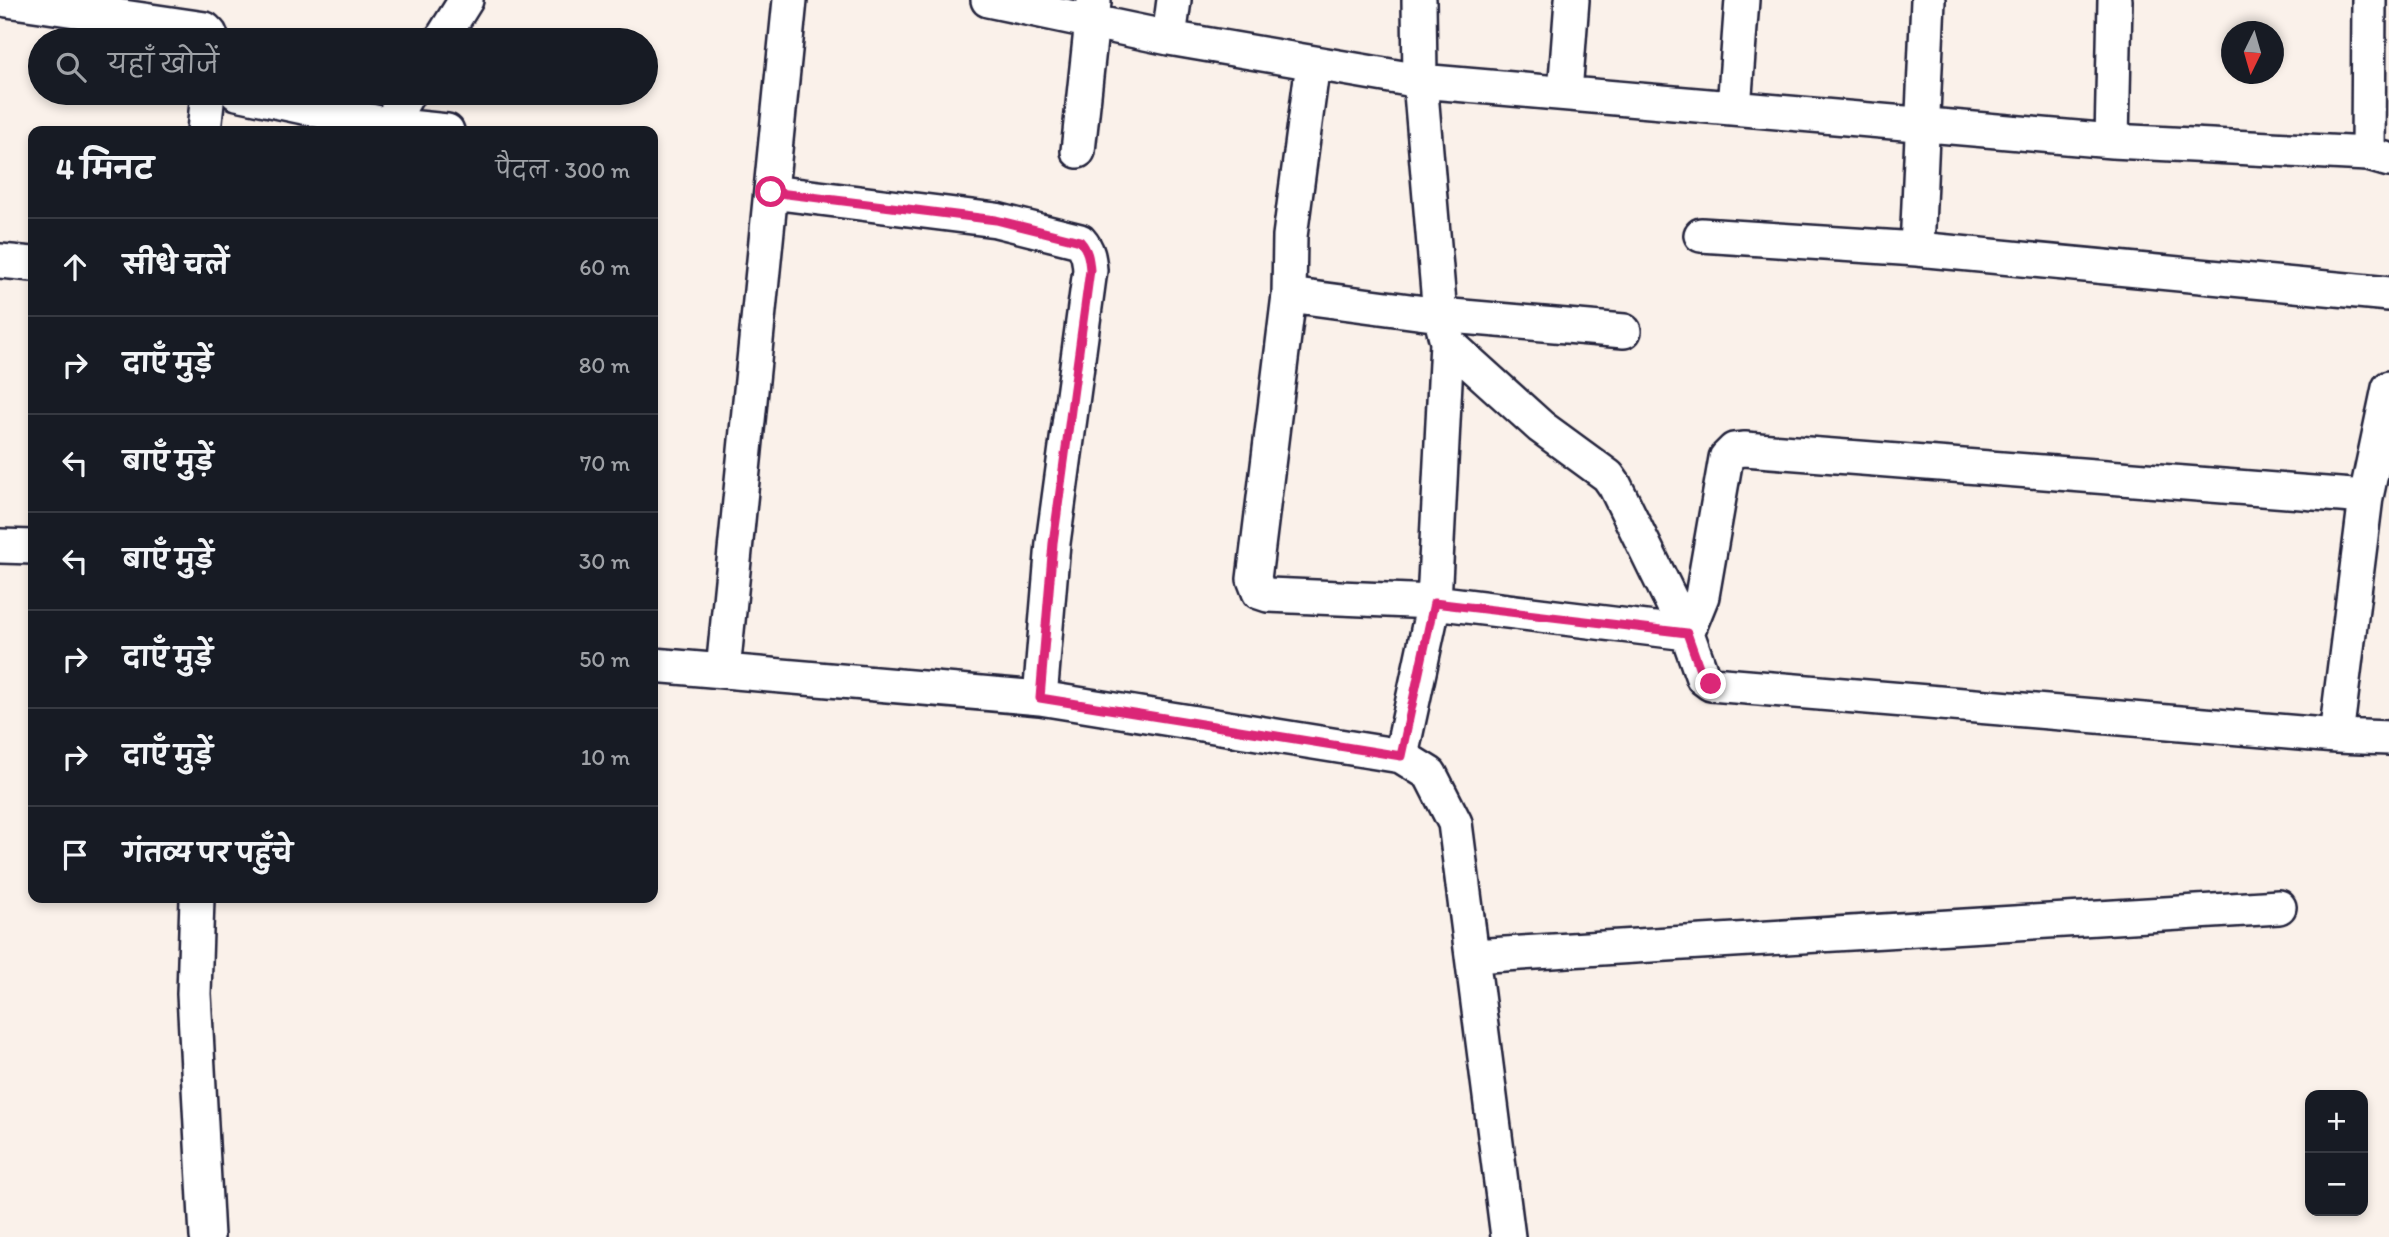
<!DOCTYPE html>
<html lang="hi">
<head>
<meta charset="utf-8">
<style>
	:root { --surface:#171b24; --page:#242831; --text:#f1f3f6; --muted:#9ea1a6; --line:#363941 }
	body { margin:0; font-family:Itim,"Playpen Sans Deva",sans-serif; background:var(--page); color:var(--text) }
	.controls { position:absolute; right:21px; bottom:21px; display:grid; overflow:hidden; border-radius:14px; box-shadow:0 4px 10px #0003 }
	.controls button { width:63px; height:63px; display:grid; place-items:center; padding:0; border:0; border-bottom:2px solid var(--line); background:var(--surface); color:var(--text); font:35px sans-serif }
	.compass { position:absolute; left:2221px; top:21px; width:63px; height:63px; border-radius:50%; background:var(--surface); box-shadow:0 4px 10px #0003; rotate:185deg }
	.stop { position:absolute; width:21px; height:21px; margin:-16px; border:5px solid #db2777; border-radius:50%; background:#fff }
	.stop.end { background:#db2777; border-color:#fff; box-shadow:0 2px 7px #0008 }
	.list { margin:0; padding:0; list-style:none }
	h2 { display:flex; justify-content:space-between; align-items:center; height:91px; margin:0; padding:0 28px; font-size:30px }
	h2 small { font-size:23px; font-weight:400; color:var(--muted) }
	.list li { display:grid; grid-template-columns:46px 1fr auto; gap:21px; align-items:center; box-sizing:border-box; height:98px; padding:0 28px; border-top:2px solid var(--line) }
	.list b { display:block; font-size:26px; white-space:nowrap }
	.list em { font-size:23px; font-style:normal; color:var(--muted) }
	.icon { flex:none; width:38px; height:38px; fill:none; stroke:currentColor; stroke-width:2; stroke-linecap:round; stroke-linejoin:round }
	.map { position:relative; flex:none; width:2389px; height:1237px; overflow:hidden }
	.search { position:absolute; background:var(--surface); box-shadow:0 4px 10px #0003; left:28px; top:28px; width:630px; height:77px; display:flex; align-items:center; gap:18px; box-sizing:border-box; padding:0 24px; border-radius:38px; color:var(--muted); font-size:26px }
	.panel { position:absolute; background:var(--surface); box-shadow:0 4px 10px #0003; left:28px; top:126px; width:630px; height:777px; border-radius:14px }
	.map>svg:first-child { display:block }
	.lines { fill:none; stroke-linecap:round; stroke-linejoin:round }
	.street-casing { stroke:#22223b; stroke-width:38 }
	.street { stroke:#fff; stroke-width:33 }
	.route { stroke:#db2777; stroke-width:9 }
</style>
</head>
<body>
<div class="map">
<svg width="2389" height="1237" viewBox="0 0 2389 1237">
	<rect width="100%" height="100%" fill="#faf1ea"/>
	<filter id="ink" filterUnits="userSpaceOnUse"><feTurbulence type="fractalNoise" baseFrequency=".0143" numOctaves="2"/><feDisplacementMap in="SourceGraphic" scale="14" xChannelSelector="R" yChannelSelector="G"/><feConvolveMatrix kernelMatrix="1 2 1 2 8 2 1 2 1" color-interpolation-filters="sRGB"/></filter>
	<g filter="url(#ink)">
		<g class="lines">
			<defs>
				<path id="street" d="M7,0L205,29L210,34L212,40
					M988,0L1169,38L1420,81L2112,141L2115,0
					M1419,0L1420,81L1440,315L1447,342L1541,427L1608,476L1615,486L1687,633L1703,678L1711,684L2336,736L2389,738
					M1169,38L1174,0
					M441,40L466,0
					M1313,63L1290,236L1289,295L1440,315L1624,331
					M237,93L389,125L447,131
					M1565,93L1572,0
					M1734,108L1742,0
					M389,125L408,93
					M204,131L208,93
					M2112,141L2368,154L2389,160
					M1078,151L1094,2
					M2368,154L2369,0
					M771,192L996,220L1080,241C1088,250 1089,258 1090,270L1053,543L1040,698
					M1701,235L1917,249L2389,294
					M1917,249L1928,0
					M0,261L33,264
					M1289,295L1254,579L1259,592L1268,595L1434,602L1687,633L1702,596L1726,458L1734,450L1745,449L2366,497
					M0,546L33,547
					M653,665L1040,698L1401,756L1430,774L1455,823L1508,1237
					M723,671L790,0
					M2336,736L2366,497L2389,388
					M1401,756L1434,602L1447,342
					M197,898L194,994L207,1237
					M1472,956L2279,907"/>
			</defs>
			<use href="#street" class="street-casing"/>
			<use href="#street" class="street"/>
		</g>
	</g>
	<g class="lines" filter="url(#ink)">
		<path class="route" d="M771,192L996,220L1080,241C1088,250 1089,258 1090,270L1053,543L1040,698L1401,756L1434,603L1687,633L1703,678L1711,684"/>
	</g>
</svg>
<div class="controls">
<button>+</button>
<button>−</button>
</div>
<svg class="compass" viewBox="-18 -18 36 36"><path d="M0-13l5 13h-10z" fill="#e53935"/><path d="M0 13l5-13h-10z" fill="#9ea1a6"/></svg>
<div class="stop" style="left:771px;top:192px"></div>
<div class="stop end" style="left:1711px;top:684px"></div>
<div class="search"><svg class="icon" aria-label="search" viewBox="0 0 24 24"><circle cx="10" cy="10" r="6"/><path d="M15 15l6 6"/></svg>यहाँ खोजें</div>
<section class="panel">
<h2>4 मिनट<small>पैदल · 300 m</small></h2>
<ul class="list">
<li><svg class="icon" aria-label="ahead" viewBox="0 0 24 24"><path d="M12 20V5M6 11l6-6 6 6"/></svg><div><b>सीधे चलें</b></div><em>60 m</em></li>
<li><svg class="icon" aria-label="right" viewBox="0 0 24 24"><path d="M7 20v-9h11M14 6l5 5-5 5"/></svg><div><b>दाएँ मुड़ें</b></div><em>80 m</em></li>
<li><svg class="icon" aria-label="left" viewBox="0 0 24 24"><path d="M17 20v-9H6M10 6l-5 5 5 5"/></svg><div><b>बाएँ मुड़ें</b></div><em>70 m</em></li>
<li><svg class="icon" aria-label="left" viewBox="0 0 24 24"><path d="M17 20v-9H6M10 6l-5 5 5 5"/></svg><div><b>बाएँ मुड़ें</b></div><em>30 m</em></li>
<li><svg class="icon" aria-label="right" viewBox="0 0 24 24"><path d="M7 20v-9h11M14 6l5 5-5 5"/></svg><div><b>दाएँ मुड़ें</b></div><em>50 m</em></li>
<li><svg class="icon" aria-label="right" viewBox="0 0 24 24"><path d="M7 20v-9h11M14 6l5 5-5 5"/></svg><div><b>दाएँ मुड़ें</b></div><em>10 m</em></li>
<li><svg class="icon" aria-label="arrive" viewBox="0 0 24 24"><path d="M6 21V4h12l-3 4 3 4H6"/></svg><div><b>गंतव्य पर पहुँचे</b></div></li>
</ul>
</section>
</div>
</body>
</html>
